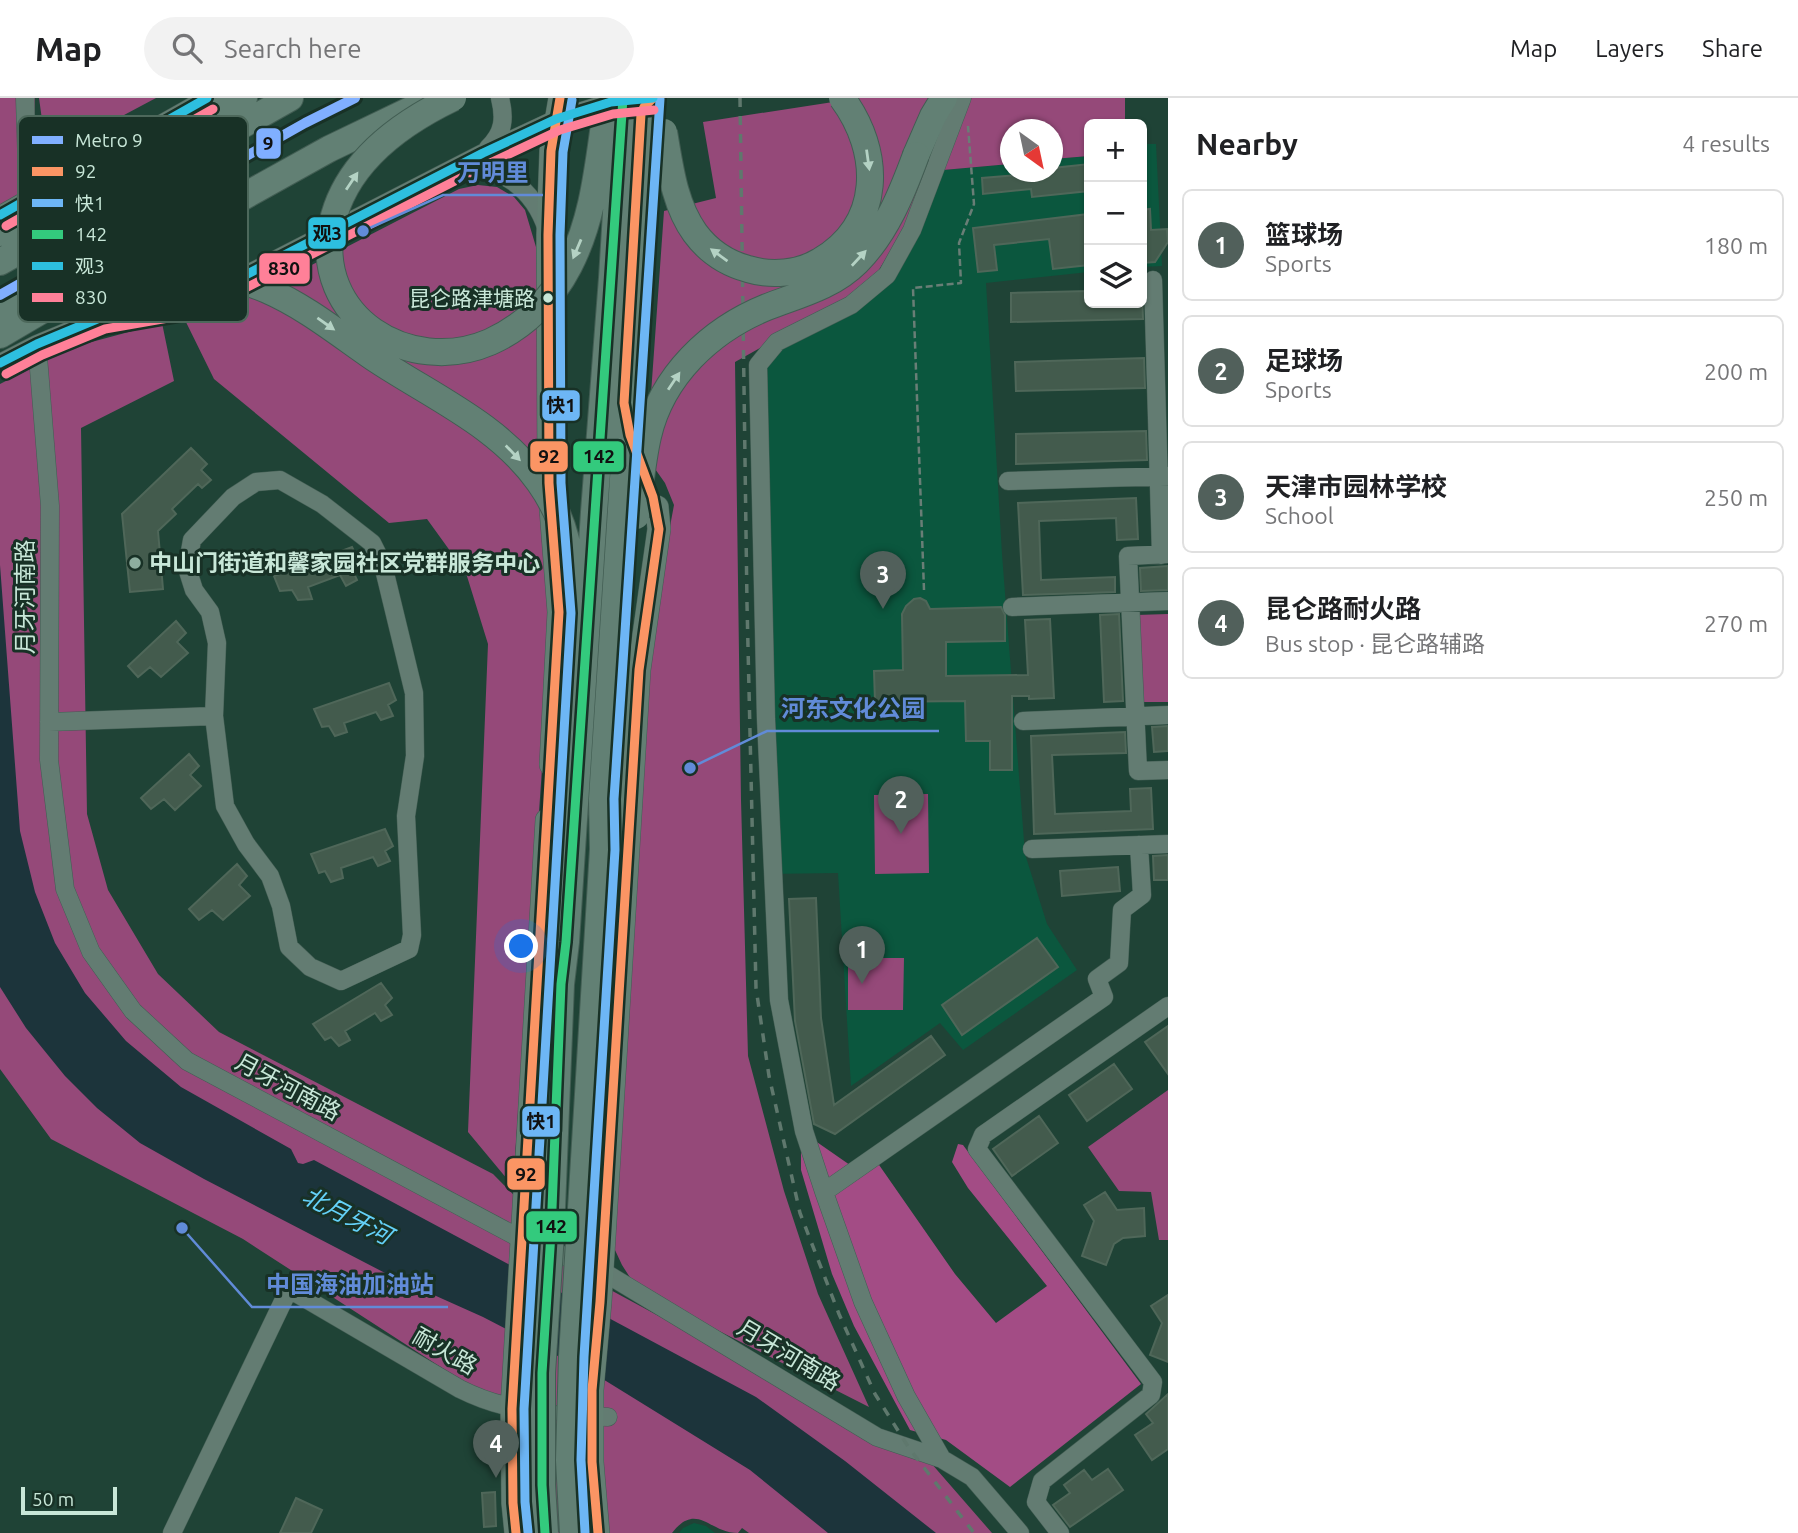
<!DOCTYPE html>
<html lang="en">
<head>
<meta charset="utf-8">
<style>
	:root { --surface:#fff; --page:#f2f2f2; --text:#202124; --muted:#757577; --line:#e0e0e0; --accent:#51605b }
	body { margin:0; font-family:Ubuntu,"Noto Sans SC",sans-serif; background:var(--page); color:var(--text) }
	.controls { position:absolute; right:21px; top:21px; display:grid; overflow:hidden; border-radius:10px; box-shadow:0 2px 5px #0004 }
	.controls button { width:63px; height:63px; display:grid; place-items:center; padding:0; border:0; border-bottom:2px solid var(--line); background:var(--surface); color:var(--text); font:35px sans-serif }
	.compass { position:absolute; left:1000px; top:21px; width:63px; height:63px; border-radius:50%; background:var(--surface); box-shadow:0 2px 5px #0004; rotate:147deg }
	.scale { position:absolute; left:21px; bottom:18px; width:96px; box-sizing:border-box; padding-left:7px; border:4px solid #c8e7d8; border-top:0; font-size:19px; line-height:24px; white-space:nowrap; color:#c8e7d8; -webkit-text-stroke:5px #183126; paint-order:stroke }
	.you { position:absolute; left:522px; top:849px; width:24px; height:24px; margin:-18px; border:5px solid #fff; border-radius:50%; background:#1a73e8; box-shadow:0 0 0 10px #1a73e833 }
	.badge { display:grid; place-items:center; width:46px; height:46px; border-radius:50%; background:var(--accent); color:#fff; font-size:23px; font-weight:700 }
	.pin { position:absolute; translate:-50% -58px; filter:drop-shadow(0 2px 4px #0008) }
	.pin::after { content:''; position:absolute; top:37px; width:24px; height:21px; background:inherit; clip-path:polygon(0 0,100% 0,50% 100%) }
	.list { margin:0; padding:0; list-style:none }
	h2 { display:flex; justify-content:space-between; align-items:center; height:91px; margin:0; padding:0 28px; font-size:30px }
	h2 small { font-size:23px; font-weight:400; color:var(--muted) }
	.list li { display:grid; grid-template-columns:46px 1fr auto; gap:21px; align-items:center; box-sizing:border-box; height:112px; margin:0 14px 14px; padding:0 14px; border:2px solid var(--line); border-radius:10px }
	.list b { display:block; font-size:26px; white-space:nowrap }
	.list p { margin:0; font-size:23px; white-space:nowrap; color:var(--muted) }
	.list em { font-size:23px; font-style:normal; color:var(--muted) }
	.icon { flex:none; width:38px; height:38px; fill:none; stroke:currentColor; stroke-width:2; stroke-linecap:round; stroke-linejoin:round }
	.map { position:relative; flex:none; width:1168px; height:1435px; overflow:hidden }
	header { display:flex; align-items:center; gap:42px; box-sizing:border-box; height:98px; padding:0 35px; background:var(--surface); border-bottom:2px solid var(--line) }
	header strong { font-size:33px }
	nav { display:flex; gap:38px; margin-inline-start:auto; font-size:24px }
	.search { width:490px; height:63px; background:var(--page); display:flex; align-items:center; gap:18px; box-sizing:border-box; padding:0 24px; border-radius:38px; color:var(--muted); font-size:26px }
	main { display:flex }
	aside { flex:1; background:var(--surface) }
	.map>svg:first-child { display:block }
	.built { fill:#0b573e }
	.green { fill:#954979 }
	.forest { fill:#a34c85 }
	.water { fill:#1c343b }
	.building { fill:#435b4d; stroke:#4f6759; stroke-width:2 }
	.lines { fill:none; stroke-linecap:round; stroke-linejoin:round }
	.minor-casing { stroke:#425d53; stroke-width:19 }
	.major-casing { stroke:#425d53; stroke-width:24 }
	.highway-casing { stroke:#425d53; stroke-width:28 }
	.path { stroke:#697e76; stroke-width:2.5; stroke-dasharray:7 3.5; stroke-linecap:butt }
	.minor { stroke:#637c72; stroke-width:18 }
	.major { stroke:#637f73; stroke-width:23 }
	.highway { stroke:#628074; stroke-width:26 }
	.rail { stroke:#5f786d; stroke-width:3.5; stroke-dasharray:9 9; stroke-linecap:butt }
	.highway-bridge-casing { stroke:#425d53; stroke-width:28; stroke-linecap:butt }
	.highway-bridge { stroke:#628074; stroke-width:26 }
	.bus-1-casing { stroke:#183126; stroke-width:14 }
	.bus-2-casing { stroke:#183126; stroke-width:14 }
	.bus-3-casing { stroke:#183126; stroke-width:14 }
	.bus-4-casing { stroke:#183126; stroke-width:14 }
	.bus-5-casing { stroke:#183126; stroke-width:14 }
	.bus-1 { stroke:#fb9564; stroke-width:9 }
	.bus-2 { stroke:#6db6f5; stroke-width:9 }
	.bus-3 { stroke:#33ca7d; stroke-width:9 }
	.bus-4 { stroke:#2dbfdf; stroke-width:9 }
	.bus-5 { stroke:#ff8098; stroke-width:9 }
	.metro-1-casing { stroke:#183126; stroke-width:16 }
	.metro-1 { stroke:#80afff; stroke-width:10 }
	.oneway { fill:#b4d2c4 }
	.bus-dot { fill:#c8e7d8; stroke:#183126; stroke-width:2.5 }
	.poi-dot { fill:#8dae9f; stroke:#183126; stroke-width:2.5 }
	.labels { text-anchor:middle; stroke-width:6; stroke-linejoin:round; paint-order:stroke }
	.bus-label { font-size:21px; fill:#c8e7d8; stroke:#183126; text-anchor:end }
	.poi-label { font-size:23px; font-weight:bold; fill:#c8e7d8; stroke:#183126; text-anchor:start }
	.street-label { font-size:23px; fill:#c8e7d8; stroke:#183126 }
	.water-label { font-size:24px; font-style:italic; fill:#64d1f8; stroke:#183126 }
	.key { fill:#183126; stroke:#4d685b; stroke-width:2 }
	.key-label { font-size:19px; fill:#c8e7d8 }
	.leader { fill:none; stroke:#618bd8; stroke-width:2.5 }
	.callout-dot { fill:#618bd8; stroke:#183126; stroke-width:2.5 }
	.callout-label { font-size:24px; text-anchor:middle; font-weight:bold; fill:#618bd8; stroke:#183126; stroke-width:6; stroke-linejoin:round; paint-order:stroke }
	.line-badge { stroke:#183126; stroke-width:2.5 }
	.pale-badge-label { font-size:19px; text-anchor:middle; font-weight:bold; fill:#111 }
</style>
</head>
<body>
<header>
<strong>Map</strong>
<div class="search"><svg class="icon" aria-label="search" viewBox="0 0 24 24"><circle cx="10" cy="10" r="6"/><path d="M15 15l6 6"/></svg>Search here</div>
<nav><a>Map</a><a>Layers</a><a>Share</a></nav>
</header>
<main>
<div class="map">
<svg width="1168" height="1435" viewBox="0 0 1168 1435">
	<rect width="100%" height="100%" fill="#1f4336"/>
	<path class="built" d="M1142,46H1156L1162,168L1142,169Z
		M1089,58V174L986,185L1002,456L1025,756L1047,826L1077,872L963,952L940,925L851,988L838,775L764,776L755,260L877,182L932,73L1010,66V74H1052L1053,61Z
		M694,1425L706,1428L715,1435H679L683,1430Z"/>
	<path class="green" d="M0,0H35V87L0,149Z
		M39,0H156L47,58Z
		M859,0H1125V26H1089V58L1053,61L1052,32H1010V66L932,73L916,113L875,178L858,195L735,264L741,702L748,958L784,1093L818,1196L869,1309L638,1192L622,1167L608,1137L652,525L674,407L665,385L653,368L651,296L664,113L716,100L703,24Z
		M478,87L497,89L514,99L525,112L536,149L543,359L551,494L549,570L513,1088L468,1034L488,546L466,475L427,421L389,425L214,281L183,218L269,189L459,91Z
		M162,225L174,283L81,330L87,716L108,792L158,876L219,934L493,1076L605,1189L931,1365L992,1435H749L742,1430L738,1435C709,1435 697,1403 672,1435H557L550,1340L243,1141L51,1041L0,971V286L73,249Z
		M1168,516V604H1140L1136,517Z
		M928,696L929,775L875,776L874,697Z
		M848,860H904L903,912H848Z
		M1168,992V1142H1159L1151,1094L1119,1093L1088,1049Z"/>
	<path class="forest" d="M801,1033L860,1074L877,1064L955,1176L996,1225L1047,1188L968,1090L952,1064L958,1046L963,1047L1141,1286L1010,1389L946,1342L910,1332L854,1228L832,1176L801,1072Z"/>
	<path class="water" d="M0,467L20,733L35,794L55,845L85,895L126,943L181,989L291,1051L298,1065L303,1066L314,1062L756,1299L845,1363L936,1435H828L750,1372L606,1283L483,1219L387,1176L204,1081L140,1045L97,1010L65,978L26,930L0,889Z"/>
	<path class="building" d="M1089,66V93L1032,99L1031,91L983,96L982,80L1030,76V74H1053V70Z
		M1150,111L1151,132L1167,131L1168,144L1155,164L1142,165V112Z
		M1089,116V167L1053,171L1049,141L994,147L997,172L978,174L973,130Z
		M1089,193V205H1142V193L1143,221L1011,224V195Z
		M1144,260L1145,290L1016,293L1015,264Z
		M1146,333L1147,362L1016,366V336Z
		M191,350L207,366L201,372L211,382L202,390L198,386L172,411L176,416L158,433L163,491L130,494L122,416Z
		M1136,400L1138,441L1117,442L1116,420L1039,423L1041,482L1115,479V494L1023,497L1018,405Z
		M352,449L360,466L352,471L357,482L346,488L340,477L308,489L312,501L298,502L292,492L280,493L274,478Z
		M1168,468V492L1141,493L1140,470Z
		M920,500L926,503L930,511L1001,509L1005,517V543L946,544V578L1028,577L1025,522L1050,521L1054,600L1029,601V598H1012V672H990V643H966L965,603L875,604L874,573L903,572L902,516L906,508L914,501Z
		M1119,516L1123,603L1104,604L1100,517Z
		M176,523L186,535L177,544L188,555L161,579L150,569L138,579L128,568Z
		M389,585L396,602L388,607L393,618L381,622L376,614L344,625L347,634L335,638L329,628L322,629L314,611Z
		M1168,628V653L1154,654L1152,629Z
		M1125,634L1126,655L1052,657L1055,716L1131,713L1130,691L1151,690L1153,731L1034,736L1031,638Z
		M189,656L199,668L190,677L201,688L175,712L164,701L151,711L141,700Z
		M385,731L393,748L385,753L390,763L378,768L373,759L341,770L343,780L331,784L325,773L319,775L311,756Z
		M1168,757V782H1154L1153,758Z
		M237,766L247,778L239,787L250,798L223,822L212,812L199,822L189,811Z
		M1118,769L1120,793L1062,798L1060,773Z
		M816,800L821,920L834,1007L931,938L945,957L835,1036L814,1026L795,923L789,801Z
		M1037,840L1058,869L962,937L942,907Z
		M381,885L392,900L385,907L392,917L381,923L375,915L345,933L350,942L339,948L331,939L325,942L313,926Z
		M1168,928V976L1145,944Z
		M1114,966L1132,991L1087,1023L1069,997Z
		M1039,1018L1058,1045L1012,1078L993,1051Z
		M1105,1094L1117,1112L1144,1110L1145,1138L1123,1140L1114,1146L1106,1167L1082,1158L1094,1123L1084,1107Z
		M1168,1197V1264L1150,1257L1162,1225L1151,1208Z
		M1168,1296V1351L1152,1362L1135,1337L1153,1325L1146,1316Z
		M1108,1371L1123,1392L1070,1429L1053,1407L1070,1395L1064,1387L1084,1372L1092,1382Z
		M495,1394L496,1428L484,1429L482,1395Z
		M296,1400L322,1412L311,1435H280Z"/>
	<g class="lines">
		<defs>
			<path id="minor" d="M25,0L28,101
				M962,0L912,132L887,177L851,207L777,244L758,267L766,621L779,902L804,1033L824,1094L1104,899L1097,881L1119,865L1122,812L1142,797L1139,747
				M488,50C504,35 505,20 500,0
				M457,73C499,62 535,93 547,132
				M0,117L207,0
				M1153,182L1161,457
				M37,246L50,408L49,662L65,791L91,854L133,913L187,963L523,1142L602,1173L877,1339L942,1361L972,1379L1020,1435
				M0,265L37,246L102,219L193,204L483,55L556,21L611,4
				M1008,383L1168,378
				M1168,456L1128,458L1138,673L1168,672
				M1012,509L1168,503
				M1023,623L1168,617
				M49,624L214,618L225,708L246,746L270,778L281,808L289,849L310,869L341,883L409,851L412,837L406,718L415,658L414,595L383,467L372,445L322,406L280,382L256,384L233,399L192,442L187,470L194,492L210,514L217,545L214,618
				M1032,751L1168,746
				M824,1094L863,1204L906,1298L942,1361
				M579,1318L608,1319
				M172,1435L289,1191L460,1291C492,1307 516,1311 551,1315
				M1060,1435L1036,1404L1042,1383L1151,1297L1153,1284L977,1051L983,1037L1168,908"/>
			<path id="major" d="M551,667L559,514L549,385L548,137L551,53L560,0
				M516,1435L513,1405L512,1311L547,722
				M598,1435L592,1364V1292L600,1204L639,572L659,431L657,409"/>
			<path id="highway" d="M916,57L933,18L944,0
				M0,135L58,99L244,0
				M0,164L290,0
				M103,188C137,176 169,173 205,175
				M0,214L69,176
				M0,237L90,184L329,51L429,3
				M558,791L559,737L572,534"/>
		</defs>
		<use href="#minor" class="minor-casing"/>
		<use href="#major" class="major-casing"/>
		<use href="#highway" class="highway-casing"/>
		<path class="path" d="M924,492L913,190L961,185L959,145L974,106L968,28"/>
		<use href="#minor" class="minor"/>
		<use href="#major" class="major"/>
		<use href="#highway" class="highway"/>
		<path class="rail" d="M740,0L747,506L756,890L769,978L800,1115L839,1216L875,1296L909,1350L974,1435"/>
		<defs>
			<path id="highway-bridge" d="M453,0C401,25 345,65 332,126C312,219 409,279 490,244C524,229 552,201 569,168C594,120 598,66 606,13
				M664,34C670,68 674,106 695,135C709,154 726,165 748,171C771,178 799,176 820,163C883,126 882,54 842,0
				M205,175C226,179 247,183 267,192C306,209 339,236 374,260C431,298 499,327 539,384C566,422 573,459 572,504
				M636,418C640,392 642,364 648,338C662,278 710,232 767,209C798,197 832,189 857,164C886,135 902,95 916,57
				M545,1435L542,1387V1275L551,1135L561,886L566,844L594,414L612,180L623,0
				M573,1435L569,1362L572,1258L603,751L602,701L648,0"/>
		</defs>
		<use href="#highway-bridge" class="highway-bridge-casing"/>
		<use href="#highway-bridge" class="highway-bridge"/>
		<defs>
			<path id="bus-1" d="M516,1435L513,1405L512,1311L559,514L549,385L548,137L551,53L560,0
				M598,1435L592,1364V1292L600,1204L639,572L659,431L653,399L630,337L624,305L641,16L644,9L653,0"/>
			<path id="bus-2" d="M528,1434L525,1404L524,1311L571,515L561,385L560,137L563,54L572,2
				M585,1434L581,1362L584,1259L615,752L614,701L660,1"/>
			<path id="bus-3" d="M545,1435L542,1387V1275L551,1135L561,886L566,844L623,0"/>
			<path id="bus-4" d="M0,117L207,0
				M0,265L37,246L102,219L193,204L483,55L556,21L611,4L653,0"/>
			<path id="bus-5" d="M6,128L213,11
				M6,276L42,257L105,231L197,215L488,66L560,32L613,16L654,12"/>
		</defs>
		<use href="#bus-1" class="bus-1-casing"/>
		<use href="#bus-2" class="bus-2-casing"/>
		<use href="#bus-3" class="bus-3-casing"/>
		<use href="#bus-4" class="bus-4-casing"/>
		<use href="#bus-5" class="bus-5-casing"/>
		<use href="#bus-1" class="bus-1"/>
		<use href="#bus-2" class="bus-2"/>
		<use href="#bus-3" class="bus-3"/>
		<use href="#bus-4" class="bus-4"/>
		<use href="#bus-5" class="bus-5"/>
		<defs>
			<path id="metro-1" d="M0,197L305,25L355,0"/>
		</defs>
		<use href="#metro-1" class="metro-1-casing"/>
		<use href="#metro-1" class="metro-1"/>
	</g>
	<defs><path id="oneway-solid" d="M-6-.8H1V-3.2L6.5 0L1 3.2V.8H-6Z" transform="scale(1.75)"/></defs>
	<g class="oneway">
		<use href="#oneway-solid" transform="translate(868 62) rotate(82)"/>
		<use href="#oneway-solid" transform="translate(352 83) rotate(-56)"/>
		<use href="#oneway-solid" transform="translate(577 151) rotate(113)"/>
		<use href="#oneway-solid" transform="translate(719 157) rotate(-144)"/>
		<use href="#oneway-solid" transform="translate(859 160) rotate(-47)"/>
		<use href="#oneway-solid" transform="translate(326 226) rotate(35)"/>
		<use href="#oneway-solid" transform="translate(674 283) rotate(-56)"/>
		<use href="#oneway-solid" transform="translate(513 355) rotate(46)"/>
	</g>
	<circle class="bus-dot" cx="548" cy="200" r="6"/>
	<circle class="poi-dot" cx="135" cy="465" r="7"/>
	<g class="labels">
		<g class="bus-label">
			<text x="535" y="208">昆仑路津塘路</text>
		</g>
		<g class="poi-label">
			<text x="149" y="473">中山门街道和馨家园社区党群服务中心</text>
		</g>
		<g class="street-label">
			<text transform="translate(25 499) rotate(-90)" y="8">月牙河南路</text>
			<text transform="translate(288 989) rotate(28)" y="8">月牙河南路</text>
			<text transform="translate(445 1253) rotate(30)" y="8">耐火路</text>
			<text transform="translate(789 1257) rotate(31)" y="8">月牙河南路</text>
		</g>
		<g class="water-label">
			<text transform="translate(347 1118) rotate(27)" y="8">北月牙河</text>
		</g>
	</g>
	<rect x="18" y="18" width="230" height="206" rx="10" class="key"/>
	<rect x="32" y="38" width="31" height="8" fill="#80afff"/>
	<rect x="32" y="69" width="31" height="9" fill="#fb9564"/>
	<rect x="32" y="101" width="31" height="8" fill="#6db6f5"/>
	<rect x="32" y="132" width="31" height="9" fill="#33ca7d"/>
	<rect x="32" y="164" width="31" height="8" fill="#2dbfdf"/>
	<rect x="32" y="195" width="31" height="9" fill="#ff8098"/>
	<g class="key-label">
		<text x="75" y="49">Metro 9</text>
		<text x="75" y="80">92</text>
		<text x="75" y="112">快1</text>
		<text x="75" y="143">142</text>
		<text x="75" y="175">观3</text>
		<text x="75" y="206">830</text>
	</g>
	<path class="leader" d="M363 133L443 97H543M690 670L767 633H939M182 1130L252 1209H448"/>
	<g class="callout-dot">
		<circle cx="363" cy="133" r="7"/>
		<circle cx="690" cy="670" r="7"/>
		<circle cx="182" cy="1130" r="7"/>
	</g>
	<g class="callout-label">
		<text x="493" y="83">万明里</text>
		<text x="853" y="619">河东文化公园</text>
		<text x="350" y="1195">中国海油加油站</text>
	</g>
	<g class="line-badge">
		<rect x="255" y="29" width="27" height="33" rx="7" fill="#80afff"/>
		<rect x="307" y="118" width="40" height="34" rx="7" fill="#2dbfdf"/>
		<rect x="258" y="154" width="53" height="33" rx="7" fill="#ff8098"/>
		<rect x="541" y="291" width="40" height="33" rx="7" fill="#6db6f5"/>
		<rect x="529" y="342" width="40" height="33" rx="7" fill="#fb9564"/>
		<rect x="572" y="342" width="53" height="33" rx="7" fill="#33ca7d"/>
		<rect x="521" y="1007" width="40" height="33" rx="7" fill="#6db6f5"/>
		<rect x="506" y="1059" width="40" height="34" rx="7" fill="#fb9564"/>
		<rect x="525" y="1112" width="53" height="33" rx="7" fill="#33ca7d"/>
	</g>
	<g class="pale-badge-label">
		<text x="268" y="52">9</text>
		<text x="327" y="142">观3</text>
		<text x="284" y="177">830</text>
		<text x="561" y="314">快1</text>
		<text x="549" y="365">92</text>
		<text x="599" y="365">142</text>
		<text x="541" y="1030">快1</text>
		<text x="526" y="1083">92</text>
		<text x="551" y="1135">142</text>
	</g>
</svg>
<div class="controls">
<button>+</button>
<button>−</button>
<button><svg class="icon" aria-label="layers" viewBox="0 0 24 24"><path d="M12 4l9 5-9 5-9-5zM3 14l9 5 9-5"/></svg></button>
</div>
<svg class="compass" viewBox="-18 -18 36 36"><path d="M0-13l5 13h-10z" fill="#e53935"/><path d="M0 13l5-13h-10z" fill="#757577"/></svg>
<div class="scale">50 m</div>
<div class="you"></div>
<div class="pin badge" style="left:862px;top:886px">1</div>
<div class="pin badge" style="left:901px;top:736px">2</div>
<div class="pin badge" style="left:883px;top:511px">3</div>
<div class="pin badge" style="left:496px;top:1380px">4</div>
</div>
<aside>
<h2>Nearby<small>4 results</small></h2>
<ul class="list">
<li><span class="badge">1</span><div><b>篮球场</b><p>Sports</p></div><em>180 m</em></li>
<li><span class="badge">2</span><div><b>足球场</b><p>Sports</p></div><em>200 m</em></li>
<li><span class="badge">3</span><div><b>天津市园林学校</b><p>School</p></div><em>250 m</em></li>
<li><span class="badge">4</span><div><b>昆仑路耐火路</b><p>Bus stop · 昆仑路辅路</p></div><em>270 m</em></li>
</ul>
</aside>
</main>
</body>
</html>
